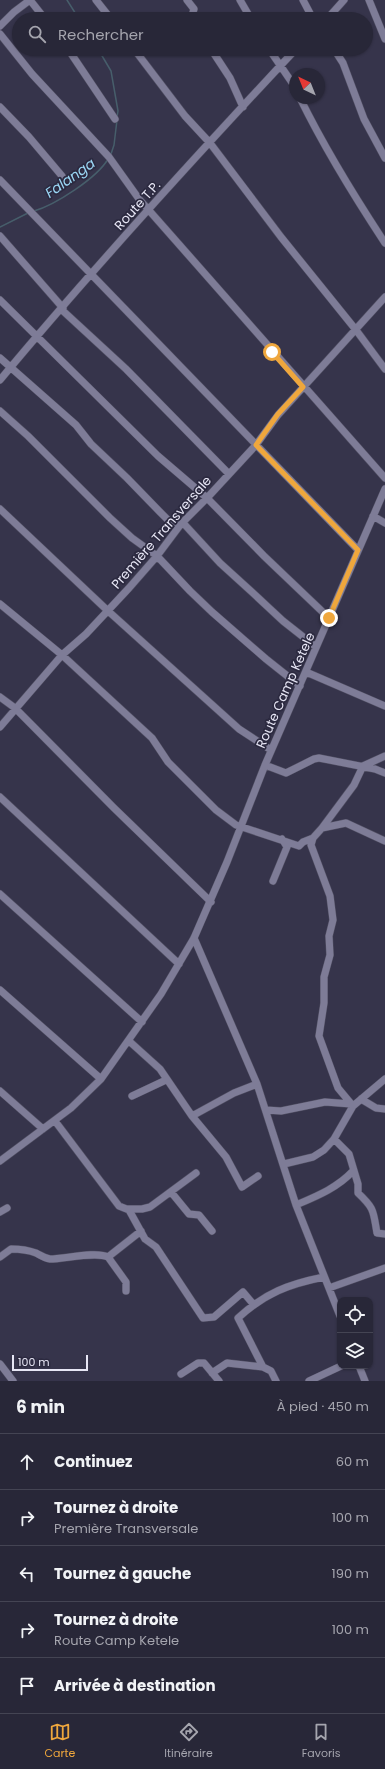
<!DOCTYPE html>
<html lang="fr">
<head>
<meta charset="utf-8">
<style>
	:root { --surface:#282738; --page:#302f40; --text:#f1f3f6; --muted:#a5a5ae; --line:#444453; --accent:#efa73d }
	body { margin:0; font-family:Poppins,sans-serif; background:var(--page); color:var(--text) }
	.controls { position:absolute; right:12px; bottom:12px; display:grid; overflow:hidden; border-radius:8px; box-shadow:0 1px 3px #0004 }
	.controls button { width:36px; height:36px; display:grid; place-items:center; padding:0; border:0; border-bottom:1px solid var(--line); background:var(--surface); color:var(--text); font:20px sans-serif }
	.compass { position:absolute; left:289px; top:68px; width:36px; height:36px; border-radius:50%; background:var(--surface); box-shadow:0 1px 3px #0004; rotate:317deg }
	.scale { position:absolute; left:12px; bottom:10px; width:76px; box-sizing:border-box; padding-left:4px; border:2px solid #e7e6f5; border-top:0; font-size:11px; line-height:14px; white-space:nowrap; color:#e7e6f5; -webkit-text-stroke:3px #2c2a40; paint-order:stroke }
	.stop { position:absolute; width:12px; height:12px; margin:-9px; border:3px solid #efa73d; border-radius:50%; background:#fff }
	.stop.end { background:#efa73d; border-color:#fff; box-shadow:0 1px 4px #0008 }
	.list { margin:0; padding:0; list-style:none }
	h2 { display:flex; justify-content:space-between; align-items:center; height:52px; margin:0; padding:0 16px; font-size:17px }
	h2 small { font-size:13px; font-weight:400; color:var(--muted) }
	.list li { display:grid; grid-template-columns:26px 1fr auto; gap:12px; align-items:center; box-sizing:border-box; height:56px; padding:0 16px; border-top:1px solid var(--line) }
	.list b { display:block; font-size:15px; white-space:nowrap }
	.list p { margin:0; font-size:13px; white-space:nowrap; color:var(--muted) }
	.list em { font-size:13px; font-style:normal; color:var(--muted) }
	.icon { flex:none; width:22px; height:22px; fill:none; stroke:currentColor; stroke-width:2; stroke-linecap:round; stroke-linejoin:round }
	.map { position:relative; flex:none; width:385px; height:1381px; overflow:hidden }
	.search { position:absolute; background:var(--surface); box-shadow:0 1px 3px #0004; left:12px; right:12px; top:12px; height:44px; display:flex; align-items:center; gap:10px; box-sizing:border-box; padding:0 14px; border-radius:22px; color:var(--muted); font-size:15px }
	.sheet { height:332px; background:var(--surface) }
	nav { display:flex; justify-content:space-around; align-items:center; box-sizing:border-box; height:56px; border-top:1px solid var(--line); background:var(--surface); font-size:11px; color:var(--muted) }
	nav a { display:grid; justify-items:center; gap:2px }
	nav .on { color:var(--accent) }
	.map>svg:first-child { display:block }
	.lines { fill:none; stroke-linecap:round; stroke-linejoin:round }
	.stream { stroke:#475e6b; stroke-width:1.5 }
	.minor-casing { stroke:#525064; stroke-width:8 }
	.minor { stroke:#7e7c97; stroke-width:7 }
	.route { stroke:#efa73d; stroke-width:5 }
	.labels { text-anchor:middle; stroke-width:3.5; stroke-linejoin:round; paint-order:stroke }
	.street-label { font-size:13px; fill:#e7e6f5; stroke:#2c2a40 }
	.water-label { font-size:14px; font-style:italic; fill:#9bd7f5; stroke:#2c2a40 }
</style>
</head>
<body>
<div class="map">
<svg width="385" height="1381" viewBox="0 0 385 1381">
	<rect width="100%" height="100%" fill="#36344b"/>
	<g class="lines">
		<path class="stream" d="M67,0L79,19
			M98,49L111,71L118,111L117,117
			M111,154L114,145L117,120
			M34,211C55,205 97,178 108,159
			M0,227L28,213"/>
		<defs>
			<path id="minor" d="M30,0L45,19
				M96,0L111,19
				M187,0L194,9L191,19
				M240,0L251,19
				M303,0L313,19
				M369,0L385,39
				M327,19L344,0
				M0,26L14,12L30,0
				M0,34L32,74L109,157L139,199L385,478
				M68,49L115,119
				M134,49L185,116L210,143L281,237L356,330L385,369
				M211,49L230,78L243,107
				M269,49L295,87
				M334,49L343,63L364,119L385,158
				M300,98C325,149 354,196 385,243
				M0,107L29,137L62,176
				M0,180L358,550
				M0,236L63,308
				M0,300L158,456L207,498L264,556L329,618
				M62,310L126,369L229,474
				M0,358L76,425L91,444L127,478L159,511L168,520L185,525L220,563L253,593L283,621L316,647
				M0,380C94,267 195,157 296,49
				M0,411L28,436L110,518L132,538L157,556L190,591L212,612L266,659L300,686
				M0,509L107,610L239,729L271,750
				M373,516L385,523
				M0,604L62,655L152,738L168,762L216,810L236,825L299,846L303,842L313,838L322,828L346,823L385,841
				M306,672L385,706
				M0,697L15,708L114,808L211,902
				M0,727L62,655L86,634L129,588L157,556L181,524L207,498L256,445L278,415L385,297
				M265,765L286,773L314,759L319,758L375,769L385,773
				M0,797L179,964
				M322,828L354,785L363,766L385,756
				M313,838L311,845L330,896L333,920L329,936L330,955L324,977V1003L319,1036L338,1088L353,1106
				M273,881L287,847L282,839
				M0,894L142,1022
				M194,938L257,1084L296,1205L340,1316
				M0,990L101,1079
				M129,1041L160,1069L192,1116L226,1157L242,1187L258,1176
				M0,1091L43,1129
				M132,1096L166,1080
				M361,1099L376,1108L385,1109
				M266,1110L281,1111L325,1102L351,1104
				M192,1116L234,1093L257,1084
				M55,1121L119,1206L129,1210L145,1239L156,1247L203,1318L214,1317L243,1292L254,1305
				M334,1139L349,1154L358,1184V1193C375,1209 373,1211 377,1233L385,1234
				M0,1161L71,1108L101,1079L161,994L194,938L227,862L265,765L385,489
				M284,1164L313,1157L324,1150L334,1139L353,1106L385,1079
				M171,1192L189,1214L199,1215L212,1231
				M296,1205C317,1196 337,1188 353,1171
				M128,1209H142L150,1207L196,1173
				M0,1212L7,1208
				M0,1257L11,1249C19,1249 28,1250 36,1253C40,1255 44,1258 50,1259C64,1259 96,1251 108,1257L126,1282V1291
				M108,1257L141,1231
				M329,1288L385,1268
				M0,1364L13,1381
				M359,1366L365,1381
				M263,1367L238,1318C265,1293 289,1284 324,1277
				M212,1373L227,1363L263,1367L271,1371L276,1381
				M181,1374L198,1363H204L219,1381
				M309,1381L341,1366"/>
		</defs>
		<use href="#minor" class="minor-casing"/>
		<use href="#minor" class="minor"/>
	</g>
	<g class="lines">
		<path class="route" d="M272,352L303,387L278,414L256,445L358,550L329,618"/>
	</g>
	<g class="labels">
		<g class="street-label">
			<text transform="translate(137 205) rotate(-48)" y="5">Route T.P.</text>
			<text transform="translate(161 532) rotate(-49)" y="5">Première Transversale</text>
			<text transform="translate(285 690) rotate(-66)" y="5">Route Camp Ketele</text>
		</g>
		<g class="water-label">
			<text transform="translate(70 178) rotate(-35)" y="5">Falanga</text>
		</g>
	</g>
</svg>
<div class="controls">
<button><svg class="icon" aria-label="locate" viewBox="0 0 24 24"><circle cx="12" cy="12" r="6"/><path d="M12 2v4M12 18v4M2 12h4M18 12h4"/></svg></button>
<button><svg class="icon" aria-label="layers" viewBox="0 0 24 24"><path d="M12 4l9 5-9 5-9-5zM3 14l9 5 9-5"/></svg></button>
</div>
<svg class="compass" viewBox="-18 -18 36 36"><path d="M0-13l5 13h-10z" fill="#e53935"/><path d="M0 13l5-13h-10z" fill="#a5a5ae"/></svg>
<div class="scale">100 m</div>
<div class="stop" style="left:272px;top:352px"></div>
<div class="stop end" style="left:329px;top:618px"></div>
<div class="search"><svg class="icon" aria-label="search" viewBox="0 0 24 24"><circle cx="10" cy="10" r="6"/><path d="M15 15l6 6"/></svg>Rechercher</div>
</div>
<section class="sheet">
<h2>6 min<small>À pied · 450 m</small></h2>
<ul class="list">
<li><svg class="icon" aria-label="ahead" viewBox="0 0 24 24"><path d="M12 20V5M6 11l6-6 6 6"/></svg><div><b>Continuez</b></div><em>60 m</em></li>
<li><svg class="icon" aria-label="right" viewBox="0 0 24 24"><path d="M7 20v-9h11M14 6l5 5-5 5"/></svg><div><b>Tournez à droite</b><p>Première Transversale</p></div><em>100 m</em></li>
<li><svg class="icon" aria-label="left" viewBox="0 0 24 24"><path d="M17 20v-9H6M10 6l-5 5 5 5"/></svg><div><b>Tournez à gauche</b></div><em>190 m</em></li>
<li><svg class="icon" aria-label="right" viewBox="0 0 24 24"><path d="M7 20v-9h11M14 6l5 5-5 5"/></svg><div><b>Tournez à droite</b><p>Route Camp Ketele</p></div><em>100 m</em></li>
<li><svg class="icon" aria-label="arrive" viewBox="0 0 24 24"><path d="M6 21V4h12l-3 4 3 4H6"/></svg><div><b>Arrivée à destination</b></div></li>
</ul>
</section>
<nav>
<a class="on"><svg class="icon" aria-label="map" viewBox="0 0 24 24"><path d="M3 6l6-2 6 2 6-2v14l-6 2-6-2-6 2zM9 4v14M15 6v14"/></svg>Carte</a>
<a><svg class="icon" aria-label="directions" viewBox="0 0 24 24"><path d="M12 3l9 9-9 9-9-9zM9 14v-3h6M13 9l2 2-2 2"/></svg>Itinéraire</a>
<a><svg class="icon" aria-label="saved" viewBox="0 0 24 24"><path d="M7 4h10v16l-5-4-5 4z"/></svg>Favoris</a>
</nav>
</body>
</html>
